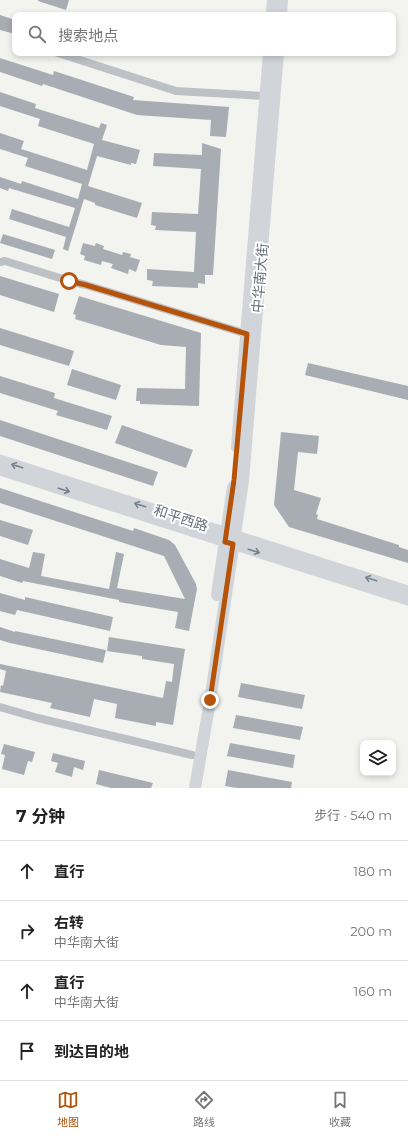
<!DOCTYPE html>
<html lang="zh">
<head>
<meta charset="utf-8">
<style>
	:root { --surface:#fff; --page:#f2f2f2; --text:#222; --muted:#767676; --line:#e0e0e0; --accent:#b45309 }
	body { margin:0; font-family:Montserrat,"Noto Sans SC",sans-serif; background:var(--page); color:var(--text) }
	.controls { position:absolute; right:12px; bottom:12px; display:grid; overflow:hidden; border-radius:8px; box-shadow:0 2px 6px #0003 }
	.controls button { width:36px; height:36px; display:grid; place-items:center; padding:0; border:0; border-bottom:1px solid var(--line); background:var(--surface); color:var(--text); font:20px sans-serif }
	.stop { position:absolute; width:12px; height:12px; margin:-9px; border:3px solid #b45309; border-radius:50%; background:#fff }
	.stop.end { background:#b45309; border-color:#fff; box-shadow:0 1px 4px #0008 }
	.list { margin:0; padding:0; list-style:none }
	h2 { display:flex; justify-content:space-between; align-items:center; height:52px; margin:0; padding:0 16px; font-size:17px }
	h2 small { font-size:13px; font-weight:400; color:var(--muted) }
	.list li { display:grid; grid-template-columns:26px 1fr auto; gap:12px; align-items:center; box-sizing:border-box; height:60px; padding:0 16px; border-top:1px solid var(--line) }
	.list b { display:block; font-size:15px; white-space:nowrap }
	.list p { margin:0; font-size:13px; white-space:nowrap; color:var(--muted) }
	.list em { font-size:13px; font-style:normal; color:var(--muted) }
	.icon { flex:none; width:22px; height:22px; fill:none; stroke:currentColor; stroke-width:2; stroke-linecap:round; stroke-linejoin:round }
	.map { position:relative; flex:none; width:408px; height:788px; overflow:hidden }
	.search { position:absolute; background:var(--surface); box-shadow:0 2px 6px #0003; left:12px; right:12px; top:12px; height:44px; display:flex; align-items:center; gap:10px; box-sizing:border-box; padding:0 14px; border-radius:8px; color:var(--muted); font-size:15px }
	.sheet { height:292px; background:var(--surface) }
	nav { display:flex; justify-content:space-around; align-items:center; box-sizing:border-box; height:56px; border-top:1px solid var(--line); background:var(--surface); font-size:11px; color:var(--muted) }
	nav a { display:grid; justify-items:center; gap:2px }
	nav .on { color:var(--accent) }
	.map>svg:first-child { display:block }
	.building { fill:#a7adb2 }
	.lines { fill:none; stroke-linecap:round; stroke-linejoin:round }
	.street { stroke:#bdc0c4; stroke-width:8 }
	.secondary { stroke:#d1d5d9; stroke-width:11 }
	.primary { stroke:#d1d5d9; stroke-width:12 }
	.oneway { stroke:#75818c }
	.route { stroke:#b45309; stroke-width:5 }
	.labels { text-anchor:middle; stroke-width:4; stroke-linejoin:round; paint-order:stroke }
	.street-label { font-size:14px; fill:#65727e; stroke:#fff }
</style>
</head>
<body>
<div class="map">
<svg width="408" height="788" viewBox="0 0 408 788">
	<rect width="100%" height="100%" fill="#f3f3f0"/>
	<path class="building" d="M38,0H69L66,10L38,1Z
		M0,15L15,20V34L0,30Z
		M0,58L53,75L54,71L134,97L133,100L229,107L226,137L210,136L211,120L137,115L43,84L42,86L0,72Z
		M0,92L36,104L35,108L99,128L101,123L107,125L102,140L140,150L136,164L131,163V165L97,156L88,186L142,203L137,218L95,205V203L84,199L68,251L63,249L66,237L9,219L12,209L69,227L75,208L9,188L8,191L0,188V177L21,184L22,181L78,199L82,184L25,166L28,158L0,149V133L24,141L21,149L87,170L94,144L38,126L40,119L0,106Z
		M202,143L221,149L213,275H205V284L198,283V288L152,286L153,281L147,280V269L194,272L196,232L155,230L156,226L151,225L152,212L198,214L201,169L153,166L154,153L202,155Z
		M3,234L55,250L52,259L0,243Z
		M83,243L95,246L96,243L104,246L103,249L122,255L123,252L131,254L130,257L140,260L136,272L129,269L128,274L111,268L113,264L102,261L101,265L84,260L85,256L80,254Z
		M0,276L59,294L54,312L0,295Z
		M79,296L201,333L199,406L140,404V401H136L137,388L185,389L186,347L161,345L75,319L76,315L73,314Z
		M0,328L74,351L69,366L0,345Z
		M308,363L408,386V400L305,375Z
		M72,369L121,385L116,400L67,385Z
		M0,376L55,393L54,398L112,416L107,430L56,415L58,411L0,393Z
		M0,420L158,472L153,486L0,436Z
		M122,425L193,450L186,468L115,443Z
		M281,432L319,436L317,454L298,452L294,490L321,498L316,514L318,515L317,519L399,545V547L408,550V563L289,527L274,505Z
		M0,488L133,531L134,528L169,540L175,545L196,584L197,589L189,631L175,628L178,612L119,602V600L23,581L22,583L0,576V559L29,568L33,552L45,554L41,576L109,589L116,552L124,554L117,588L185,599L164,556L0,503Z
		M0,520L33,530L28,545L0,536Z
		M0,593L25,600V597L113,617L110,631L17,610L15,615L0,611Z
		M0,627L15,632V631L106,650L103,663L10,643L0,640Z
		M109,637L185,649L173,725L156,722V726L115,718L117,704L94,699L90,717L50,708L52,703L0,692L1,685L3,686L6,671L0,669V664L163,698L166,681L172,682L174,664L142,659V656L107,651Z
		M241,683L305,695L302,709L238,697Z
		M236,715L303,727L300,740L233,728Z
		M230,743L295,755L293,768L227,756Z
		M4,744L35,752L32,762L28,761L24,775L2,769L5,755L1,754Z
		M53,753L85,761L83,770L74,767L72,777L55,772L58,763L51,761Z
		M99,770L153,783L151,788H111L96,784Z
		M228,770L292,782L291,788H237L225,786Z"/>
	<g class="lines">
		<path class="street" d="M58,53L176,91L265,96
			M0,262L5,261L73,282L86,285L247,334
			M0,707L38,718L192,755"/>
		<path class="secondary" d="M0,460L408,591
			M0,470L408,600"/>
		<path class="primary" d="M272,15L273,0
			M281,15L282,0
			M237,447L269,53
			M217,595L233,487
			M195,788L210,701L243,481L278,53"/>
	</g>
	<defs><path id="oneway-shaft" d="M-6 0H5M1.5-3L5.5 0L1.5 3" fill="none" stroke-width="1.6" stroke-linecap="round" stroke-linejoin="round"/></defs>
	<g class="oneway">
		<use href="#oneway-shaft" transform="translate(17 466) rotate(-162)"/>
		<use href="#oneway-shaft" transform="translate(64 490) rotate(18)"/>
		<use href="#oneway-shaft" transform="translate(140 505) rotate(-162)"/>
		<use href="#oneway-shaft" transform="translate(254 551) rotate(18)"/>
		<use href="#oneway-shaft" transform="translate(371 579) rotate(-162)"/>
	</g>
	<g class="lines">
		<path class="route" d="M69,281L86,285L247,334L234,480L225,542L233,544L210,700"/>
	</g>
	<g class="labels">
		<g class="street-label">
			<text transform="translate(260 278) rotate(-85)" y="5">中华南大街</text>
			<text transform="translate(181 518) rotate(18)" y="5">和平西路</text>
		</g>
	</g>
</svg>
<div class="controls">
<button><svg class="icon" aria-label="layers" viewBox="0 0 24 24"><path d="M12 4l9 5-9 5-9-5zM3 14l9 5 9-5"/></svg></button>
</div>
<div class="stop" style="left:69px;top:281px"></div>
<div class="stop end" style="left:210px;top:700px"></div>
<div class="search"><svg class="icon" aria-label="search" viewBox="0 0 24 24"><circle cx="10" cy="10" r="6"/><path d="M15 15l6 6"/></svg>搜索地点</div>
</div>
<section class="sheet">
<h2>7 分钟<small>步行 · 540 m</small></h2>
<ul class="list">
<li><svg class="icon" aria-label="ahead" viewBox="0 0 24 24"><path d="M12 20V5M6 11l6-6 6 6"/></svg><div><b>直行</b></div><em>180 m</em></li>
<li><svg class="icon" aria-label="right" viewBox="0 0 24 24"><path d="M7 20v-9h11M14 6l5 5-5 5"/></svg><div><b>右转</b><p>中华南大街</p></div><em>200 m</em></li>
<li><svg class="icon" aria-label="ahead" viewBox="0 0 24 24"><path d="M12 20V5M6 11l6-6 6 6"/></svg><div><b>直行</b><p>中华南大街</p></div><em>160 m</em></li>
<li><svg class="icon" aria-label="arrive" viewBox="0 0 24 24"><path d="M6 21V4h12l-3 4 3 4H6"/></svg><div><b>到达目的地</b></div></li>
</ul>
</section>
<nav>
<a class="on"><svg class="icon" aria-label="map" viewBox="0 0 24 24"><path d="M3 6l6-2 6 2 6-2v14l-6 2-6-2-6 2zM9 4v14M15 6v14"/></svg>地图</a>
<a><svg class="icon" aria-label="directions" viewBox="0 0 24 24"><path d="M12 3l9 9-9 9-9-9zM9 14v-3h6M13 9l2 2-2 2"/></svg>路线</a>
<a><svg class="icon" aria-label="saved" viewBox="0 0 24 24"><path d="M7 4h10v16l-5-4-5 4z"/></svg>收藏</a>
</nav>
</body>
</html>
